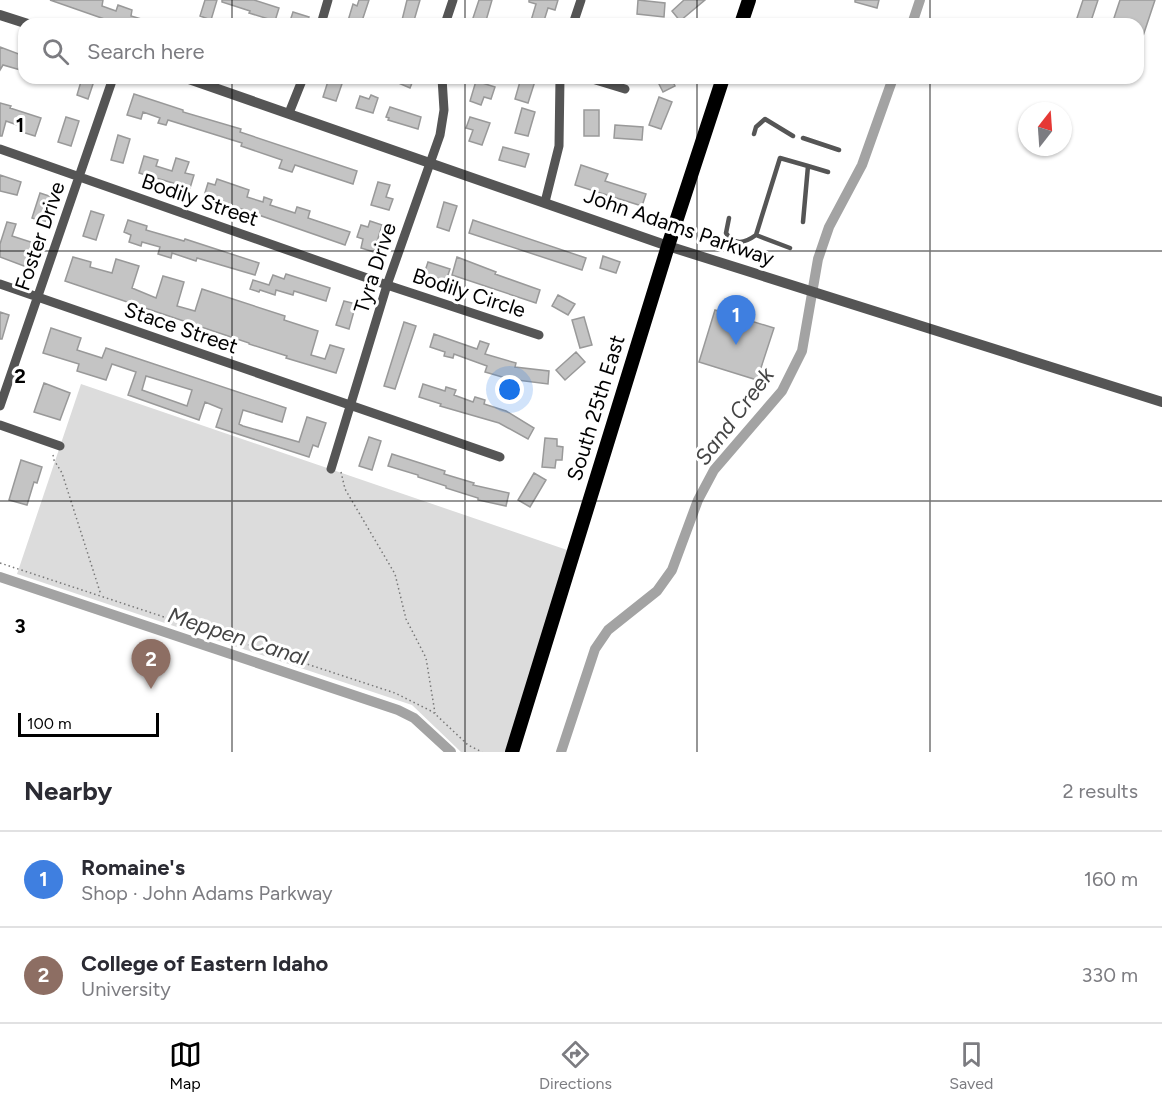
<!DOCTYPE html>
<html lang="en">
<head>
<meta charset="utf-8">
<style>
	:root { --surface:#fff; --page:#f2f2f3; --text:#2b2b33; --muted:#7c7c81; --line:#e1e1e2; --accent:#000 }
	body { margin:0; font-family:Figtree,sans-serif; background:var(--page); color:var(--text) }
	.compass { position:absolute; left:1018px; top:102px; width:54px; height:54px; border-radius:50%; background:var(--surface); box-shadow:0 2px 4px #0004; rotate:17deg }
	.scale { position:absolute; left:18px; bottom:15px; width:141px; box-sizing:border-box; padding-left:6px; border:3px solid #000; border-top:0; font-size:16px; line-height:21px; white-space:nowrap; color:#000; -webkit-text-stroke:4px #fff; paint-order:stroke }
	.you { position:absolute; left:510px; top:390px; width:21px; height:21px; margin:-15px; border:4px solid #fff; border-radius:50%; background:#1a73e8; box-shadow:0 0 0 9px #1a73e833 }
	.badge { display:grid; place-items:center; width:39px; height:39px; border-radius:50%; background:var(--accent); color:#fff; font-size:20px; font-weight:700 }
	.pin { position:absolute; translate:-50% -50px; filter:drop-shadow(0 2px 3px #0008) }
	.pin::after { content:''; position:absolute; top:32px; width:21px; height:18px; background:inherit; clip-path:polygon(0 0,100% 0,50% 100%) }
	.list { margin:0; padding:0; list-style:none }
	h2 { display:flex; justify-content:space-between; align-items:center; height:78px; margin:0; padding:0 24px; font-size:26px }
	h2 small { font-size:20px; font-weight:400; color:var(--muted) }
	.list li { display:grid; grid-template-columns:39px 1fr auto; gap:18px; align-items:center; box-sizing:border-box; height:96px; padding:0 24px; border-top:2px solid var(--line) }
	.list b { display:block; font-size:22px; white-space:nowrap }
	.list p { margin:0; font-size:20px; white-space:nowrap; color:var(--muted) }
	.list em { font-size:20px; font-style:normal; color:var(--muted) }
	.icon { flex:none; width:33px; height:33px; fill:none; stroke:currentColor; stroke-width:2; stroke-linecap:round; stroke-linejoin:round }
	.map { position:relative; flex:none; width:1162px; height:752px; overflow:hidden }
	.search { position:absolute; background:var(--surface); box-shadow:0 2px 4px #0004; left:18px; right:18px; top:18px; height:66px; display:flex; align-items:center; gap:15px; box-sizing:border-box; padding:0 21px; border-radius:18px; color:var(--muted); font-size:22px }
	.sheet { height:270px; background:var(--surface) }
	nav { display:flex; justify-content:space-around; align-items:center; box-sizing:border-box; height:84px; border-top:2px solid var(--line); background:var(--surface); font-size:16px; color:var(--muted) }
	nav a { display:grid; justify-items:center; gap:3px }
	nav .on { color:var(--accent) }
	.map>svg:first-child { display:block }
	.green { fill:#dcdcdc }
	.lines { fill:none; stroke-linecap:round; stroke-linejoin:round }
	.canal { stroke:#a3a3a3; stroke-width:10 }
	.building { fill:#c4c4c4; stroke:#999; stroke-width:1.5; fill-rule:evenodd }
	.path { stroke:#777; stroke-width:1.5; stroke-dasharray:1.5 3; stroke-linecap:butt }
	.service { stroke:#555; stroke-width:4.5 }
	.minor { stroke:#555; stroke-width:9 }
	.tertiary { stroke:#555; stroke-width:10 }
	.primary { stroke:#000; stroke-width:14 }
	.grid { fill:none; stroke:#000; stroke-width:1.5; stroke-opacity:0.55 }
	.labels { text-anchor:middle; stroke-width:6; stroke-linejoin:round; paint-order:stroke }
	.street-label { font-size:21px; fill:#000; stroke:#fff }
	.water-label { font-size:22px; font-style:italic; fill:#444; stroke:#fff }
	.grid-label { font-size:20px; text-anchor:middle; font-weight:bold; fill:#000; stroke:#fff; stroke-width:6; stroke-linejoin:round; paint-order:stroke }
</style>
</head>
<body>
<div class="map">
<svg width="1162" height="752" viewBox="0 0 1162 752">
	<rect width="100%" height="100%" fill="#fff"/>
	<path class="green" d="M81,384L573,552L512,752H461L412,705L17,574Z"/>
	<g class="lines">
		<path class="canal" d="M912,24L920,0
			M0,577L398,710L414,718L451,752
			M561,752L595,649L608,630L657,591L672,570L698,500L714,470L782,391L802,351L818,259L829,227L862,165L893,78"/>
	</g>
	<path class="building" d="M50,0H103L102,6L116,11L118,5L132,10L131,16L152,22V24H112L113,22Z
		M205,0H217L211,20L200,16Z
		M222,0H254L279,8L275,21L249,13L250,11L222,2Z
		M359,0H369L361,24H347L353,4L357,6Z
		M407,0H420L413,24H401Z
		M479,0H492L485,24H471Z
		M529,0H558L555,10L548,8L543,24H530L536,4L529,2Z
		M638,0L665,3L664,17L637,14Z
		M684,0H705L680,21L672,11Z
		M855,0H879L877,8L855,2Z
		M1083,0H1098L1090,24H1075Z
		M1120,0H1155L1139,48L1138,24H1112Z
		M293,12L309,17L306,24H289Z
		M0,47L24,56V71L3,65L0,70Z
		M82,78H95L88,99L77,95Z
		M329,78H344L336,101L323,97Z
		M387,78H414L410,88Z
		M521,78H536L528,103L515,99Z
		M656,78H671L675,86L663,92Z
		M476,81L495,87L491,99L484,97L481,105L470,101Z
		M134,94L183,110V112L241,129L240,132L357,171L353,184L295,165L292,172L279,168L282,160L241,146L242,143L168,120L166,125L158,123L160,118L143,112L141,119L127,115Z
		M371,95L378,98L373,113L356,108L360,96L369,99Z
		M659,97L672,102L661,129L649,125Z
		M0,103L11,106L10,108L41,118L35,136L22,132L23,127L6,121L2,136H0Z
		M390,107L421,117L418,129L388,120L389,118L386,117Z
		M522,108L535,112L528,136L515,133Z
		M584,110H599V136H584Z
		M66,117L79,121L71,146L58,142Z
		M470,117L490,123L482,145L469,141L473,130L466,128Z
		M615,125L643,127L642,140L614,138Z
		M118,135L130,139L123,163L111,160Z
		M503,147L529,154L525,167L499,160Z
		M144,156L158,160L156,166L172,171L176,158L189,162L185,173L194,175L190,188L139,173Z
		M581,165L608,174L605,181L646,194L642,206L575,185Z
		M0,175L21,182L17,195L0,191Z
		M217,179L249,190L247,197L263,202L264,197L272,200L270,205L295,213L297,207L310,211L308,218L350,232L345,245L204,196L208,183L215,185Z
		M378,182L390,185L386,197L393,199L389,210L371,205Z
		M40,193L52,197L45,222L32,218Z
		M444,202L457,206L449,231L437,227Z
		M91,211L104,215L96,240L83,236Z
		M128,220L147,226L146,230L184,241L185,239L259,263L255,275L197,258L196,261L172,253L171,258L158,254L160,247L142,242L141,246L129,242L131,235L124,232Z
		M473,220L586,258L582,270L469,233Z
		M370,221L382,225L374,252L361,248L363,239L357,237L361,225L368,227Z
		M7,222L16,224L12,236L40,245L32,269L0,257V244Z
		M603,256L620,262L616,273L600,268Z
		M73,257L91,262L90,267L112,273L116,259L139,266L132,288L156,298L163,276L184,282L177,306L195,311L202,289L285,316L284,320L318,331L311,355L325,359L330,345L344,349L336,373L286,358L287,356L249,344V343L65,281Z
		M457,257L496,272L495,274L540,290L536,303L452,275Z
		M428,262L450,269L446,281L424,274Z
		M286,274L330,288L326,301L294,291L293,295L276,290L275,295L260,290L259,292L250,289L253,280L269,285L273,275L284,279Z
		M558,295L575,304L568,315L552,306Z
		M344,301L356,304L349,329L336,325Z
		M715,310L774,328L757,380L699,362Z
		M0,312L9,315L2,339H0Z
		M584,317L592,345L580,348L572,320Z
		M404,322L416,326L395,389L384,386Z
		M51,328L81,338L77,350L102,358L106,348L286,408L282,422L243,410L239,424L243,426L299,442L307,417L326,423L318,447L313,445L309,457L216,427L222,409L205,402L199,420L128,395L136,372L112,364L106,380L77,371L79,364L43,353ZM146,376L192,390L187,406L142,390Z
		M434,334L477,349L480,341L489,344L485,354L516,363L515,367L549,371L548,384L509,379L485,372L487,366L454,354L453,358L444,356L445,352L430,347Z
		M576,352L585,362L565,380L556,370Z
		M44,383L70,393L60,420L34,412Z
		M423,384L445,391L446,387L456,390L454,395L473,402L475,397L485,400L484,404L506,411L534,428L528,439L499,423L440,406L441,404L419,397Z
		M369,437L381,441L372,470L359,466Z
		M545,438L557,439V446L563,447L562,460H556L555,468L542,467Z
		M392,454L445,471L444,474L474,483L473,485L509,493L506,506L478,500V498L446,488V486L418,477V475L388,466Z
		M21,460L42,467L37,483L34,482L27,505L9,500Z
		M534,473L546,480L530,507L518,500Z"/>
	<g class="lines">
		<path class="path" d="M53,455L54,460L62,473L101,595
			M341,472L345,489L395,574L406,619L426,658L435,713
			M0,563L395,693L433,712L468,745L482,752"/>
		<path class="service" d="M754,134L756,127L765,119L793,136
			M803,138L839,150
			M808,166L828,172
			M729,218L726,233C734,246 745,243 756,235L780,158L808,166L803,222
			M756,235L790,248"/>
		<path class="minor" d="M321,24L328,0
			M445,24L453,0
			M573,24L581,0
			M589,78L625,89
			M289,113L303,78
			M0,149L387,285L539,335
			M545,202L559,146L560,78
			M0,284L500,457
			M0,406L113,78
			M0,425L60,446
			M331,469L387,285L440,135L444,110L442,78"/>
		<path class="tertiary" d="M0,15L28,24
			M186,78L668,246L1162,402"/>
		<path class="primary" d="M741,24L749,0
			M512,752L668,246L723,78"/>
	</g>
	<path class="grid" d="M232,0V24M465,0V24M697,0V24M930,0V24M232,78V752M465,78V752M697,78V752M930,78V752M0,251H1162M0,501H1162"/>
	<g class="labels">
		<g class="street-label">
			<text transform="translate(200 200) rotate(19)" y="7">Bodily Street</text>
			<text transform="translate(679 227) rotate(19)" y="7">John Adams Parkway</text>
			<text transform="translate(40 236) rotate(-71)" y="7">Foster Drive</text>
			<text transform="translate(375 268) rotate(-72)" y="7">Tyra Drive</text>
			<text transform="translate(469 293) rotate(18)" y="7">Bodily Circle</text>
			<text transform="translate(181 328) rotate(19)" y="7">Stace Street</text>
			<text transform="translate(596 408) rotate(-73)" y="7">South 25th East</text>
		</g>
		<g class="water-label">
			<text transform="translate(734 416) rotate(-53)" y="8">Sand Creek</text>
			<text transform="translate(238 636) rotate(18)" y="8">Meppen Canal</text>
		</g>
	</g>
	<g class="grid-label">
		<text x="20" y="132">1</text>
		<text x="20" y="383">2</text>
		<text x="20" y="633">3</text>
	</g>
</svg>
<svg class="compass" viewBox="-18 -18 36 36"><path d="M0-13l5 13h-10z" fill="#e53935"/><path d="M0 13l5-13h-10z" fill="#7c7c81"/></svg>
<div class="scale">100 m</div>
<div class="you"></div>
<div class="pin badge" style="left:736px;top:345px;background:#3f7fe0">1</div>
<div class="pin badge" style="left:151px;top:689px;background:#8d6e63">2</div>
<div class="search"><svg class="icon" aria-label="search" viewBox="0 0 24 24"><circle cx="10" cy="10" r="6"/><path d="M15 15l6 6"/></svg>Search here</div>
</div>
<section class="sheet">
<h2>Nearby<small>2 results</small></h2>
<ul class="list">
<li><span class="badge" style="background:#3f7fe0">1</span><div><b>Romaine's</b><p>Shop · John Adams Parkway</p></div><em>160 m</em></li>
<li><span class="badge" style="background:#8d6e63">2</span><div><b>College of Eastern Idaho</b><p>University</p></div><em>330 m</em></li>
</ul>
</section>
<nav>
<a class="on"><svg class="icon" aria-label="map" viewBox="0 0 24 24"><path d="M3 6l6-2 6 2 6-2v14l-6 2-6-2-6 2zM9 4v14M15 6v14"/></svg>Map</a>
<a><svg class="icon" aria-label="directions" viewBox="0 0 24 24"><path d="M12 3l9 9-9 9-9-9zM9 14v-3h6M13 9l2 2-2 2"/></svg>Directions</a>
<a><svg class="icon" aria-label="saved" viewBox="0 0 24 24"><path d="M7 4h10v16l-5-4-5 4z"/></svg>Saved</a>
</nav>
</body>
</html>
